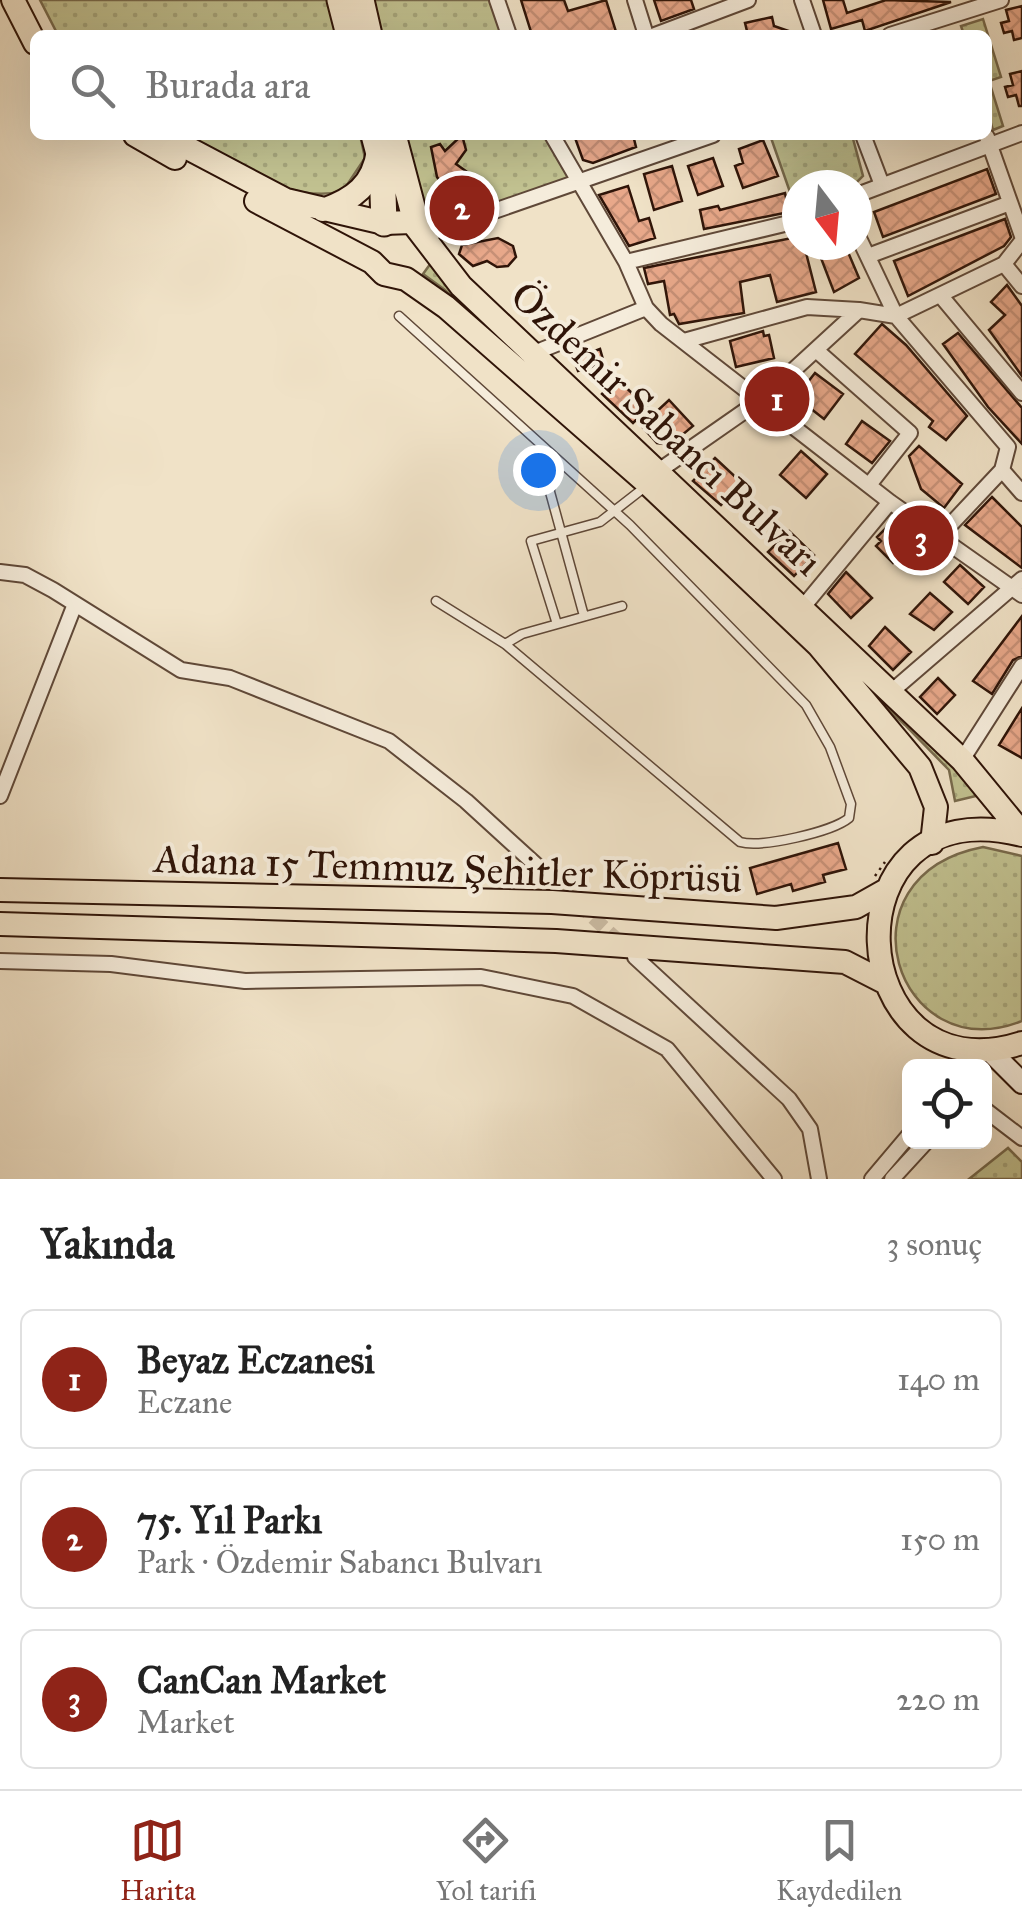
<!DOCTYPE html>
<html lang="tr">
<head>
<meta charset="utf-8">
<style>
	:root { --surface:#fff; --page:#f2f2f2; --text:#222; --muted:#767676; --line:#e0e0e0; --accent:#8f2418 }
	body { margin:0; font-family:"IM FELL Great Primer",serif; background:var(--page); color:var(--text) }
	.controls { position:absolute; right:30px; bottom:30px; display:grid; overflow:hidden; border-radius:15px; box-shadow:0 10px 40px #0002 }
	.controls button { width:90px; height:90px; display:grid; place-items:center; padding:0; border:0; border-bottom:2px solid var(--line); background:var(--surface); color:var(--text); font:50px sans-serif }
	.compass { position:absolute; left:782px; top:170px; width:90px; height:90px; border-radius:50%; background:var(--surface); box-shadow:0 10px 40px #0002; rotate:164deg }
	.you { position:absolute; left:538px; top:470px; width:35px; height:35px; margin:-25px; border:8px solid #fff; border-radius:50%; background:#1a73e8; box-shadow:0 0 0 15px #1a73e833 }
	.badge { display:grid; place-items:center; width:65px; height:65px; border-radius:50%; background:var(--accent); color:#fff; font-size:32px; font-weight:700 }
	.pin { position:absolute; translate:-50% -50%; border:5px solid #fff; box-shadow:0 2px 10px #0006 }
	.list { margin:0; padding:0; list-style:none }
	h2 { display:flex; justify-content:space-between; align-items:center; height:130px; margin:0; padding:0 40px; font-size:42px }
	h2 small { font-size:32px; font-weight:400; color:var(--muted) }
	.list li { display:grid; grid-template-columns:65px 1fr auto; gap:30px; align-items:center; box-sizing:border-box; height:140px; margin:0 20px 20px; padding:0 20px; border:2px solid var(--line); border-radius:15px }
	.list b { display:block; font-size:38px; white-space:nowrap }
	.list p { margin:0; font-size:32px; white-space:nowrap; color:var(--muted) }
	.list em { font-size:32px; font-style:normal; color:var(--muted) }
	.icon { flex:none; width:55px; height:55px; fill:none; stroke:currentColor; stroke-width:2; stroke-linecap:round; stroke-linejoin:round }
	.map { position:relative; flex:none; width:1022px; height:1179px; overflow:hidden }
	.search { position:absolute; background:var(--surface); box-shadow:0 10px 40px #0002; left:30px; right:30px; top:30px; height:110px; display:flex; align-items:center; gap:25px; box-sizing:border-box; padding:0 35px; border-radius:15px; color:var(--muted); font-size:38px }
	.sheet { height:610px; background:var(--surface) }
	nav { display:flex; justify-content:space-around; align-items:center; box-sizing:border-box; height:140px; border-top:2px solid var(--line); background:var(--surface); font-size:28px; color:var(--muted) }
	nav a { display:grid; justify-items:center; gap:5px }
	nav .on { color:var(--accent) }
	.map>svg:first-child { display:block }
	.green { fill:url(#green-dots); stroke:#786a4c; stroke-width:2.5 }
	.building { fill:url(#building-cross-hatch); stroke:#2f1408; stroke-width:2.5 }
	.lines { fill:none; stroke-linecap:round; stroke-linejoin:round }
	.street-tunnel { stroke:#c9b9a1; stroke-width:14; stroke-dasharray:14 7; stroke-linecap:butt }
	.lane-casing { stroke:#5f4838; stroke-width:11 }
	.street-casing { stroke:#5f4838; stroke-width:18 }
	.secondary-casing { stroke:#2f1408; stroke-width:24 }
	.primary-casing { stroke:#2f1408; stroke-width:26 }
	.highway-casing { stroke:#2f1408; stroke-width:29 }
	.path { stroke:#2f1408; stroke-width:2.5; stroke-dasharray:2.5 5; stroke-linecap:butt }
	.lane { stroke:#f5ecdb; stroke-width:8 }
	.street { stroke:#f5ecdb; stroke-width:14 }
	.secondary { stroke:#f5ecdb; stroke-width:20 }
	.primary { stroke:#f0e2c7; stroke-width:22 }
	.highway { stroke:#f0e2c7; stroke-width:25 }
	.labels { text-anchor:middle; stroke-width:8; stroke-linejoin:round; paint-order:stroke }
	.street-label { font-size:40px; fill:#2f1408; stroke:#f5ecdb }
</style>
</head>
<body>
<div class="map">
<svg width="1022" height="1179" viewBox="0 0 1022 1179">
	<defs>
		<pattern id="green-dots" width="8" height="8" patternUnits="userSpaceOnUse" patternTransform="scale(2.5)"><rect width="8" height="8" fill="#c1c190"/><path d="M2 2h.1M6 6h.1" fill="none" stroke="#a6a57b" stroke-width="1.8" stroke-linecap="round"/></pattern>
		<pattern id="building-cross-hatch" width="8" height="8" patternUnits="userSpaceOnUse" patternTransform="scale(2.5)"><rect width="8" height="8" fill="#e8a88a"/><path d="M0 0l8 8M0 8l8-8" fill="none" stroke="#c79076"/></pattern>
	</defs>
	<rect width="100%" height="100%" fill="#f0e2c7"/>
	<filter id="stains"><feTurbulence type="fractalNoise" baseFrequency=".002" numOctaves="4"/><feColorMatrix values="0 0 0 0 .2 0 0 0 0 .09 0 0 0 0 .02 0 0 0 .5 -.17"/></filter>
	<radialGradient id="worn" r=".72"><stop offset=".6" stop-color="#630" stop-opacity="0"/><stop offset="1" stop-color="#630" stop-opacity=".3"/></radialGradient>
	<path class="green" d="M40,0H331L339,35H58Z
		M361,0H497L509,35H369Z
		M983,19L1001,77L989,81L1003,126L993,130L987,110V35H964L961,26Z
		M183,135H360L365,158L343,191C289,206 230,159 183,135Z
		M394,135H553L577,185L425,235Z
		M770,135H852L863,176L854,185H797V212Z
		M431,263L913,723L980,795L955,801L949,770L905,725L445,290L423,274Z
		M983,847L1022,856V1021C896,1071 833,876 983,847Z
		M1008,1148L1022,1162V1179H969Z"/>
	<path class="building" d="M521,0H564L568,11L606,0L617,35H532Z
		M654,0H691L694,9L661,21Z
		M823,0H843L847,13L886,0L951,2L865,31L862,20L831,29Z
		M1022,6V38L1014,40L1012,31L1004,33L1001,23L1009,21L1006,10Z
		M772,17L774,26L800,35H748L745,23Z
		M1022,71V106H1019L1016,95L1008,97L1005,87L1013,85L1010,74Z
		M462,135L466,150L456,164L474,177L470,181L479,194L459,185L444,187L437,177L431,147L440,144L445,151Z
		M574,135H633L636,147L593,163L583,160Z
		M763,140L778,176L743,188L735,166L743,163L739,149Z
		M713,158L723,186L698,195L688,166Z
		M672,166L682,201L654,210L644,174Z
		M987,169L996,194L883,237L874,212Z
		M628,186L639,221L649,218L655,238L629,246L599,195Z
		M785,193L789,212L704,229L700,210L718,206L720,210Z
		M1005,219L1011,237L1004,246L908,296L894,261Z
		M797,237V245H804L816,292L777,302L770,275L740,282L744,313L679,324L674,314L670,315L664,281L648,284L644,268Z
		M498,238L513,246L516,257L508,266L497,267L487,261L473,266L459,254L462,245Z
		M816,245H845L859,278L834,292Z
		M1007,285L1022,306V376L989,330L1005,315L991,302Z
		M882,324L906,345L967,416L946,440L929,427L933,421L855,354Z
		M763,331L764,336L769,335L774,358L736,367L730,341Z
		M958,333L1022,408V444L988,407L943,344Z
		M586,349L587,354L600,349L604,363L578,371L573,358Z
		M815,373L843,394L824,419L796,397Z
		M616,378L654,414L669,400L693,426L670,445L657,443L636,420L633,423L602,394Z
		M862,421L890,441L872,463L846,444Z
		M919,446L962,484L944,508L921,489L909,456Z
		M801,451L827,474L806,498L780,475Z
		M715,458L742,483L721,505L693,481Z
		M992,497L1022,527V568L965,525Z
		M900,523L915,539L893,563L876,546L881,541L877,537L890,524L894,528Z
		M789,531L814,555L794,576L768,552Z
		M960,565L984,587L968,604L944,582Z
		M846,572L872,598L851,618L828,594Z
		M930,593L952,612L934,630L910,614Z
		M1022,616V656L1013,660L992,694L973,681Z
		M885,627L911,652L893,670L869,646Z
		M938,678L955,695L937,714L920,697Z
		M1022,708V758L999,745Z
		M838,843L846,869L823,875L825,882L793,891L791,884L757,894L750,868Z"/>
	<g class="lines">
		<path class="street-tunnel" d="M547,875L624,946"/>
		<defs>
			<path id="lane" d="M399,316L630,525L806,705L830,747L851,804L849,818C832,832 762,848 740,842L505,644L436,601
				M550,453V492L584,616
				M557,624L531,541L600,522L645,487
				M505,644L522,634L622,606"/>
			<path id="street" d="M497,0L509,35
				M635,0L646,35
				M802,0L814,35
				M655,35L748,0
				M890,35L1001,0
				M552,135L626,262L646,308L661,324L890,502L1022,595
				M863,135L882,185
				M987,137L1022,236
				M857,195L1022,133
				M857,234L896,316L1008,447L1002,470L939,537
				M425,235L713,135
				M868,256L1010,203
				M626,262L797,221
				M1004,264L1022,286
				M941,296L1022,393
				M684,341L807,307L859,310
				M816,350L910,433L869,485
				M534,353L646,308
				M660,470L762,399L859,310L896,316L1004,264L1022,241
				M1002,470L1022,493
				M0,572L25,575L53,590L181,670L230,678L389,741L466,801L547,875
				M803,607L890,502
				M891,692L1022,579
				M962,760L1022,666
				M0,796L75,604
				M635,957L789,1099L810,1129L819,1179
				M0,961L111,964L245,981L481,977L573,996L667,1049L774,1179
				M984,1109L1022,1138
				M872,1179L910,1134
				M892,1179L926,1142"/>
			<path id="secondary" d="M989,1050L1022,1083"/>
			<path id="primary" d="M13,0L35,43
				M135,135L175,158
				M163,135L286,200L384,223L412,222L461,286L962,760L1022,833
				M256,201L372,262L384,274L406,279L446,307L648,484L818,645L920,767L936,807L932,843
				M323,210C354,199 373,185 378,151
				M1022,835C822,784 840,1101 1022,1043
				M0,890L552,902L776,918L856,907L888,889
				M0,924L556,941L845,962L884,982"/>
			<path id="highway" d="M340,0L349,35
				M361,0L369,35
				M374,135L382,165L384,223
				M393,135L415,218L425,235"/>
		</defs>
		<use href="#lane" class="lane-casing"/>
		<use href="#street" class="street-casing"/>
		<use href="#secondary" class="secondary-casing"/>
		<use href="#primary" class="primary-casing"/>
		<use href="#highway" class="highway-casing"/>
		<path class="path" d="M875,876L885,862"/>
		<use href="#lane" class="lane"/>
		<use href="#street" class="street"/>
		<use href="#secondary" class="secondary"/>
		<use href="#primary" class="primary"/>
		<use href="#highway" class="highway"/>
	</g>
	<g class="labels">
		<g class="street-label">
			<text transform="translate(667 428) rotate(43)" y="14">Özdemir Sabancı Bulvarı</text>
			<text transform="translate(448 868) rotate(2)" y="14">Adana 15 Temmuz Şehitler Köprüsü</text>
		</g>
	</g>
	<rect width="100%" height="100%" filter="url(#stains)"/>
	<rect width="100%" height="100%" fill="url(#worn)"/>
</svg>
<div class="controls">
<button><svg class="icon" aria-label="locate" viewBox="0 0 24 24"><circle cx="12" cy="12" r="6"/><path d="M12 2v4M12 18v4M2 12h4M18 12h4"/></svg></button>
</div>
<svg class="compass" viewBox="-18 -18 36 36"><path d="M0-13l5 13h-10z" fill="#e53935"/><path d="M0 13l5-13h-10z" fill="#767676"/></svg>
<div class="you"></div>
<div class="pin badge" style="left:777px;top:399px">1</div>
<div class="pin badge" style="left:462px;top:208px">2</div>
<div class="pin badge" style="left:921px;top:538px">3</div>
<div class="search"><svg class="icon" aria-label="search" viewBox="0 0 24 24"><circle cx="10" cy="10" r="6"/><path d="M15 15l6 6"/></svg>Burada ara</div>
</div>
<section class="sheet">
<h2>Yakında<small>3 sonuç</small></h2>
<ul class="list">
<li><span class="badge">1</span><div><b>Beyaz Eczanesi</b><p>Eczane</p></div><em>140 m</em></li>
<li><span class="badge">2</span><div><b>75. Yıl Parkı</b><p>Park · Özdemir Sabancı Bulvarı</p></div><em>150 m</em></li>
<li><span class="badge">3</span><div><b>CanCan Market</b><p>Market</p></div><em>220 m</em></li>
</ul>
</section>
<nav>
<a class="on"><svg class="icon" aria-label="map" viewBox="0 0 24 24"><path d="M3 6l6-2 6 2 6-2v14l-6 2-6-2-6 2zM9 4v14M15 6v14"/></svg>Harita</a>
<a><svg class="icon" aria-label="directions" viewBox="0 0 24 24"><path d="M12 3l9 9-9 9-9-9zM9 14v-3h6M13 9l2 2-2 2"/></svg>Yol tarifi</a>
<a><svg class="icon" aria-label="saved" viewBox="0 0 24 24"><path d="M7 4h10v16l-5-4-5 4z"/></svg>Kaydedilen</a>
</nav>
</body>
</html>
